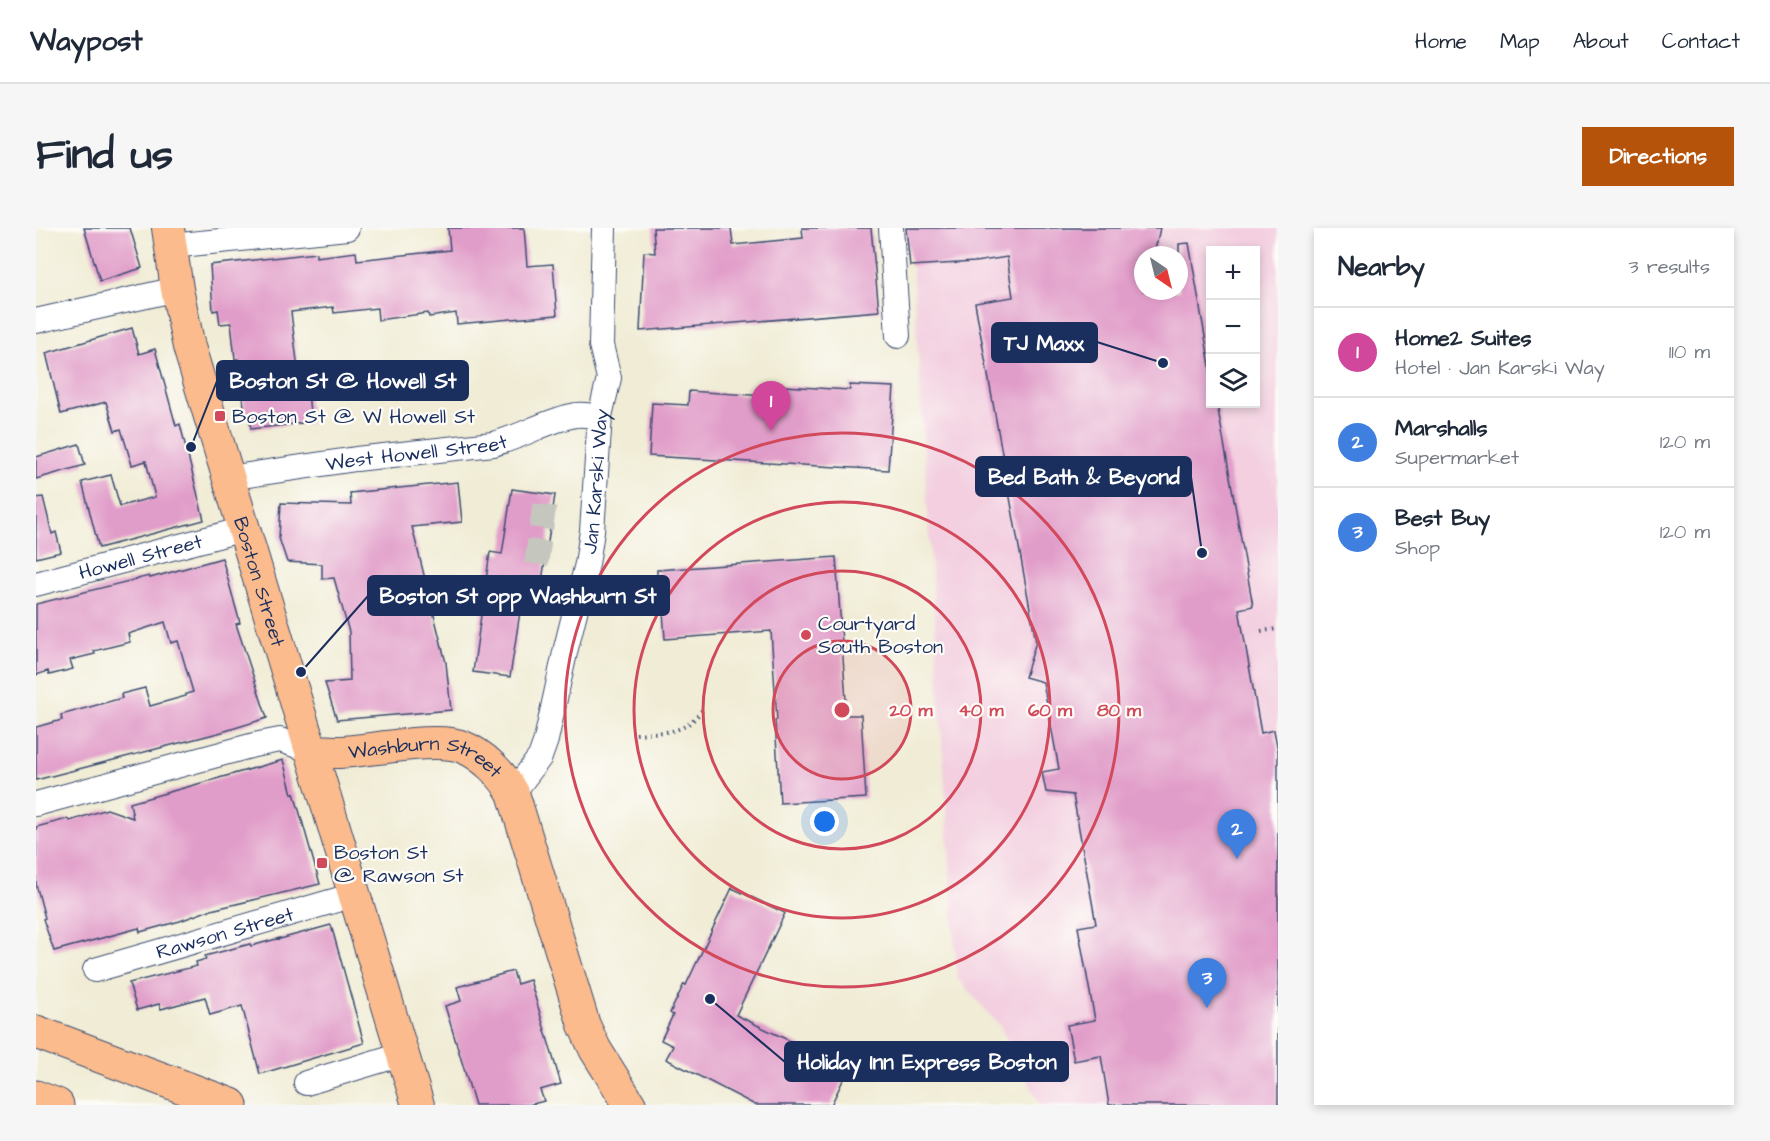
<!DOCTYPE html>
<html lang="en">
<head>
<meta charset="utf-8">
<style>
	:root { --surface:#fff; --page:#f6f6f7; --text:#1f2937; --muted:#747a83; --line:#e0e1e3; --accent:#b45309 }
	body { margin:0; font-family:"Architects Daughter",sans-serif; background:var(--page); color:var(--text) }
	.controls { position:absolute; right:18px; top:18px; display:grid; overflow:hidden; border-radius:0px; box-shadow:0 3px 9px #0003 }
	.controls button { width:54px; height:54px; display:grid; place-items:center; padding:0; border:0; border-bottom:2px solid var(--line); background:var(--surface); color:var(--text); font:30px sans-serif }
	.compass { position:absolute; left:1098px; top:18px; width:54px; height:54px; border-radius:50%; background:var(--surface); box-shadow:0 3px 9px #0003; rotate:145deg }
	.you { position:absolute; left:789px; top:594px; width:21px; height:21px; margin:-15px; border:4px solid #fff; border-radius:50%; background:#1a73e8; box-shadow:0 0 0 9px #1a73e833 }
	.badge { display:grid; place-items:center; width:39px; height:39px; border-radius:50%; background:var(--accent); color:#fff; font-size:20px; font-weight:700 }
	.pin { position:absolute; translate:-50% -50px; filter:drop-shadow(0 2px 3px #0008) }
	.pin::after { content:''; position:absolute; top:32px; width:21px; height:18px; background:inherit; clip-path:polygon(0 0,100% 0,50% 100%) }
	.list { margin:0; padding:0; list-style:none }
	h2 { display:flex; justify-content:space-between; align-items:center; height:78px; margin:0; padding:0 24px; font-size:26px }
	h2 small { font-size:20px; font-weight:400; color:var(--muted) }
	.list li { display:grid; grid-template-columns:39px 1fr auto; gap:18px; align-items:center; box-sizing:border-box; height:90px; padding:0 24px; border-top:2px solid var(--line) }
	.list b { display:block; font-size:22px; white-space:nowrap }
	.list p { margin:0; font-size:20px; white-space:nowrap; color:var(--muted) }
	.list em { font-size:20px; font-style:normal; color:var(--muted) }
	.icon { flex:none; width:33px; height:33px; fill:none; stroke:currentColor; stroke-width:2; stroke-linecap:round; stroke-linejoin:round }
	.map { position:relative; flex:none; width:1242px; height:877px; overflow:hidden; border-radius:0px }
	header { display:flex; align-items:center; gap:36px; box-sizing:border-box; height:84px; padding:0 30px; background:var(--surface); border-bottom:2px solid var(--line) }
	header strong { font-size:28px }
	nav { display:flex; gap:33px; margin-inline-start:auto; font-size:21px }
	.intro { display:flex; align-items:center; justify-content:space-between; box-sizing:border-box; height:144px; padding:0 36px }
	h1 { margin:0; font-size:42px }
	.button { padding:15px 27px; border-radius:0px; background:var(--accent); color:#fff; font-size:21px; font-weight:700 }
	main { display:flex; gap:36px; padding:0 36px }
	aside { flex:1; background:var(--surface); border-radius:0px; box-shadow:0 3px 9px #0003 }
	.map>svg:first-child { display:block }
	.built { fill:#f3cfe0; fill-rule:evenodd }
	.building { fill:#e19dc9 }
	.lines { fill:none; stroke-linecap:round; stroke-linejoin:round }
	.minor-tunnel { stroke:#c5c6bd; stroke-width:24; stroke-dasharray:24 12; stroke-linecap:butt }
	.minor-casing { stroke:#3b4b70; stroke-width:26 }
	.major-casing { stroke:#3b4b70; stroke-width:34 }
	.highway-casing { stroke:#3b4b70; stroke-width:35 }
	.path { stroke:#3b4b70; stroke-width:4; stroke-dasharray:1.5 4.5; stroke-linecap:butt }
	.minor { stroke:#fff; stroke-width:24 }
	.major { stroke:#fbbb8d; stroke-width:32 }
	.highway { stroke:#fbbb8d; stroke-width:33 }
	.ring { fill:none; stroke:#d1495b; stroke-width:3 }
	.poi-dot { fill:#d1495b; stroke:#fdfcf7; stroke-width:2 }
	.labels { text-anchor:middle; stroke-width:4.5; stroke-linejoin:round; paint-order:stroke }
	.poi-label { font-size:20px; fill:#1b2f5e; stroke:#fdfcf7; text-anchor:start }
	.street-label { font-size:20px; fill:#1b2f5e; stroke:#fdfcf7 }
	.centre { fill:#d1495b; stroke:#fdfcf7; stroke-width:3 }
	.ring-label { font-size:18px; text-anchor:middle; font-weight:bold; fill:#d1495b; stroke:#fdfcf7; stroke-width:4.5; stroke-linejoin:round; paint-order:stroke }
	.leader { fill:none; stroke:#1b2f5e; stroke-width:2 }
	.callout-dot { fill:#1b2f5e; stroke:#fdfcf7; stroke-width:2 }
	.callout { fill:#1b2f5e; stroke:#1b2f5e; stroke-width:2 }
	.callout-label { font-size:21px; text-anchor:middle; font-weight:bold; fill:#fff }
</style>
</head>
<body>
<header>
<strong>Waypost</strong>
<nav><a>Home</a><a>Map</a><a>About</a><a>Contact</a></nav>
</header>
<div class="intro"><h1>Find us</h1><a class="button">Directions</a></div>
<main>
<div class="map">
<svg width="1242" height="877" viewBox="0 0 1242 877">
	<rect width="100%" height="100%" fill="#fdfcf7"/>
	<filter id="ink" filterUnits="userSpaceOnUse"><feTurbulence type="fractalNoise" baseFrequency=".0167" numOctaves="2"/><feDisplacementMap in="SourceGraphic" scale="12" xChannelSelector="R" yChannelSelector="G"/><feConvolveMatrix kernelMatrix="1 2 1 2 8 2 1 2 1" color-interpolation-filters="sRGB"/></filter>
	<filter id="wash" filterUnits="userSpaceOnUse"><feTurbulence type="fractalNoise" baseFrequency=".008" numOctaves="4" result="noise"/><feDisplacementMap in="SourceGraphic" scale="24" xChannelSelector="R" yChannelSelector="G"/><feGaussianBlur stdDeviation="1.35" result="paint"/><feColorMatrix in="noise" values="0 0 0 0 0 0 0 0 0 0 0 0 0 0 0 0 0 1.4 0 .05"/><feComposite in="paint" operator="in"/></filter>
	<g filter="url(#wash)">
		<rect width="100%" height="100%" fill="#f0ecd5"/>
		<path class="built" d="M874,0H1242V877H1004L964,798L921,750ZM1174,22H1220V176H1174ZM1107,27H1143V63H1107Z"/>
		<g id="blocks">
			<path class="building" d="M48,0H94L106,40L64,53Z
				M412,0H488L491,38L517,36L521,87L421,96L420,85L393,89L392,85L342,92L341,80L298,85L297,79L255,84L265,166L272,165L275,194L215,201L213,186H209L202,131H199L195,95L184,96L182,82L177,83L174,37L280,25V29L320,24L321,32L414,22Z
				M617,0H695L697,17L767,10L766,0H835L843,83L604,103L608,24L619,25Z
				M870,0H1124L1118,27H1107V63H1143V16L1153,15L1174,138V176H1181L1217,378L1203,381L1225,505L1238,502L1242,523V877H1073L1065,828L1038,833L1031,797L1059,792L1042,699L1060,696L1037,567L1010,564L1006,544L1023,541L1007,454L989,449L1000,414L939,75L977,69L971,29L939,34L874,38Z
				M96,100L103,126L119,121L140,198L144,196L168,292L63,320L46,254L75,247L84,278L119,269L110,233L96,237L85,201L79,203L70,174L25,186L10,125Z
				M731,157L814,162V157L858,159L852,242L613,228L616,175L652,177L653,163L730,168Z
				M43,216L49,237L0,251V229Z
				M422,254L426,294L376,299L410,435L415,482L301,492L289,455L314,453L313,404L298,350L286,351V336L251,334L243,310L245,275L315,277L314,265Z
				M476,261L519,267L503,373L486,371L474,449L437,444L454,324L466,326Z
				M7,269L16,306L20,304L25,324L0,330V270Z
				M800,329L811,487H825L830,570L744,575L739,492H741L735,403L629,411L627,384L617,385L614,349H621V342Z
				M186,330L204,395L200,396L231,490L186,504L0,552V499L26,492L25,487L86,470L85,466L109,460L114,478L150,468V466L157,464L142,413L135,415L129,394L92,406L94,414L58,423L59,426L34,432L37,441L13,447L12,443L0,447V376L113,348L114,350Z
				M247,532L256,566L258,565L265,589L284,656L171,683L144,693L104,704L103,700L18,723L7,691L9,690L0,656V599L31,591L34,593L71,581L97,590L94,575Z
				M696,660L749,685L700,787L804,837L799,846L808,850L795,877H719L630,831L637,818L625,812L637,787L634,785L648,756L650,757Z
				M295,697L328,815L224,846L206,778L174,787L169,769L125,781L123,776L101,782L93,755L161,738L160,734L170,731L169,728L214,716L215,718L244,710V711Z
				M477,743L481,756L494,752L525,856L504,862L508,873L493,877H439L409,778L425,773L421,759Z"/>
		</g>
	</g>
	<g filter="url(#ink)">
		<use href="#blocks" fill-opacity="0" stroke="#3b4b70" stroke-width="1.5"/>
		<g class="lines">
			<path class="minor-tunnel" d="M495,372L510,266"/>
			<defs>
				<g id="minor">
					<path d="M855,0L862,108"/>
					<path d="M135,18L311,0"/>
					<path d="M0,93L141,61"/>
					<path id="s1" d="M192,250L320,231L457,216C486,209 511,192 540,187C547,186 556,188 564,188"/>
					<path id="s2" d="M0,356L208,301"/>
					<path id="s3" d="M477,565L504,529L510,512L530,420L551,336L556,303L564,188L573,150L565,117L568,0"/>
					<path d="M0,576L218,517L244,512L276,523"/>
					<path id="s4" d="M59,742L318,667"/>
					<path d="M270,855L366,826"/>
				</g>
				<g id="major">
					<path id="s5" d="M132,0L141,61L153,119L382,877"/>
					<path id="s6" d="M276,523C285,523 295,524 304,524C334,523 401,508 427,519C447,527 467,547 477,565L548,797L559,821L594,877"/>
				</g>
				<path id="highway" d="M0,804L195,877
					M0,869L21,877"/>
			</defs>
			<use href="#minor" class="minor-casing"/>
			<use href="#major" class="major-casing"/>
			<use href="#highway" class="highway-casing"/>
			<path class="path" d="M1225,403L1242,401
				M600,506C631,503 647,508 667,481"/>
			<use href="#minor" class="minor"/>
			<use href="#major" class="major"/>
			<use href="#highway" class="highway"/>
		</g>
	</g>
	<circle cx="806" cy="482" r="69" fill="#d1495b" fill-opacity=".12"/>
	<g class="ring">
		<circle cx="806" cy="482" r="69"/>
		<circle cx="806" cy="482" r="139"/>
		<circle cx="806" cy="482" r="208"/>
		<circle cx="806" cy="482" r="277"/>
	</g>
	<g class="poi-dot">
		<rect x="178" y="182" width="12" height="12" rx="3"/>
		<circle cx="770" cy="407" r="6"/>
		<rect x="280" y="629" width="12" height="12" rx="3"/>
	</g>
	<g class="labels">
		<g class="poi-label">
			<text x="196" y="195">Boston St @ W Howell St</text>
			<text x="782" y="402">Courtyard<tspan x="782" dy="23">South Boston</tspan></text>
			<text x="298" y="631">Boston St<tspan x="298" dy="23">@ Rawson St</tspan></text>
		</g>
		<g class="street-label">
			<text dy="7" stroke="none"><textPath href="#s1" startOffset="190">West Howell Street</textPath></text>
			<text dy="7" stroke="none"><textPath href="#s3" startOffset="327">Jan Karski Way</textPath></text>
			<text dy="7" stroke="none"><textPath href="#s2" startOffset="108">Howell Street</textPath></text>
			<text dy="7" stroke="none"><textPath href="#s5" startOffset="366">Boston Street</textPath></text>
			<text dy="7" stroke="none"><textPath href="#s6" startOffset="117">Washburn Street</textPath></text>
			<text dy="7" stroke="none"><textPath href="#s4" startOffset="135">Rawson Street</textPath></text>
		</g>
	</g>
	<circle cx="806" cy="482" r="9" class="centre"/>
	<g class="ring-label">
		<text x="875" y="488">20 m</text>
		<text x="945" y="488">40 m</text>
		<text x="1014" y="488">60 m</text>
		<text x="1083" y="488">80 m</text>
	</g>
	<path class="leader" d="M1127 135L1061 114M155 219L181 153M1166 325L1155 249M265 444L332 368M674 771L749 834"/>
	<g class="callout-dot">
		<circle cx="1127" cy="135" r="6"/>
		<circle cx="155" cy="219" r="6"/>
		<circle cx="1166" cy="325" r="6"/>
		<circle cx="265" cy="444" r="6"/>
		<circle cx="674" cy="771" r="6"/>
	</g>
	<g class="callout">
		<rect x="956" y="95" width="105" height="39" rx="6"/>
		<rect x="181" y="133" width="251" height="39" rx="6"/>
		<rect x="940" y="229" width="215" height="39" rx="6"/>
		<rect x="332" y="348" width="301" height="39" rx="6"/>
		<rect x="749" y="814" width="283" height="39" rx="6"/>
	</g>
	<g class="callout-label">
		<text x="1008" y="122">TJ Maxx</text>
		<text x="307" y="160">Boston St @ Howell St</text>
		<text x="1048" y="256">Bed Bath &amp; Beyond</text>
		<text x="482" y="375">Boston St opp Washburn St</text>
		<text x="891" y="841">Holiday Inn Express Boston</text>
	</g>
</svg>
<div class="controls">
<button>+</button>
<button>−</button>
<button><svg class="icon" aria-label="layers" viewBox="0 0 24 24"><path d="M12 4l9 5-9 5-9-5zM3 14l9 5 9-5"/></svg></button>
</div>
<svg class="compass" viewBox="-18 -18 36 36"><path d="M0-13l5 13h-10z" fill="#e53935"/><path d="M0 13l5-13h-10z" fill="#747a83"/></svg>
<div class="you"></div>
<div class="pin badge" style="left:735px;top:203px;background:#d1479c">1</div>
<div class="pin badge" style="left:1201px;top:631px;background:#3f7fe0">2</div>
<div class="pin badge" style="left:1171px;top:780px;background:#3f7fe0">3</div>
</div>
<aside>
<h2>Nearby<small>3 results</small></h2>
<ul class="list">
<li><span class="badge" style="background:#d1479c">1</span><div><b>Home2 Suites</b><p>Hotel · Jan Karski Way</p></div><em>110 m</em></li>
<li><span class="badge" style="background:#3f7fe0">2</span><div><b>Marshalls</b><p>Supermarket</p></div><em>120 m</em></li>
<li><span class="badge" style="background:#3f7fe0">3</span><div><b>Best Buy</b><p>Shop</p></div><em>120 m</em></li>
</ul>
</aside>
</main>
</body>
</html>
